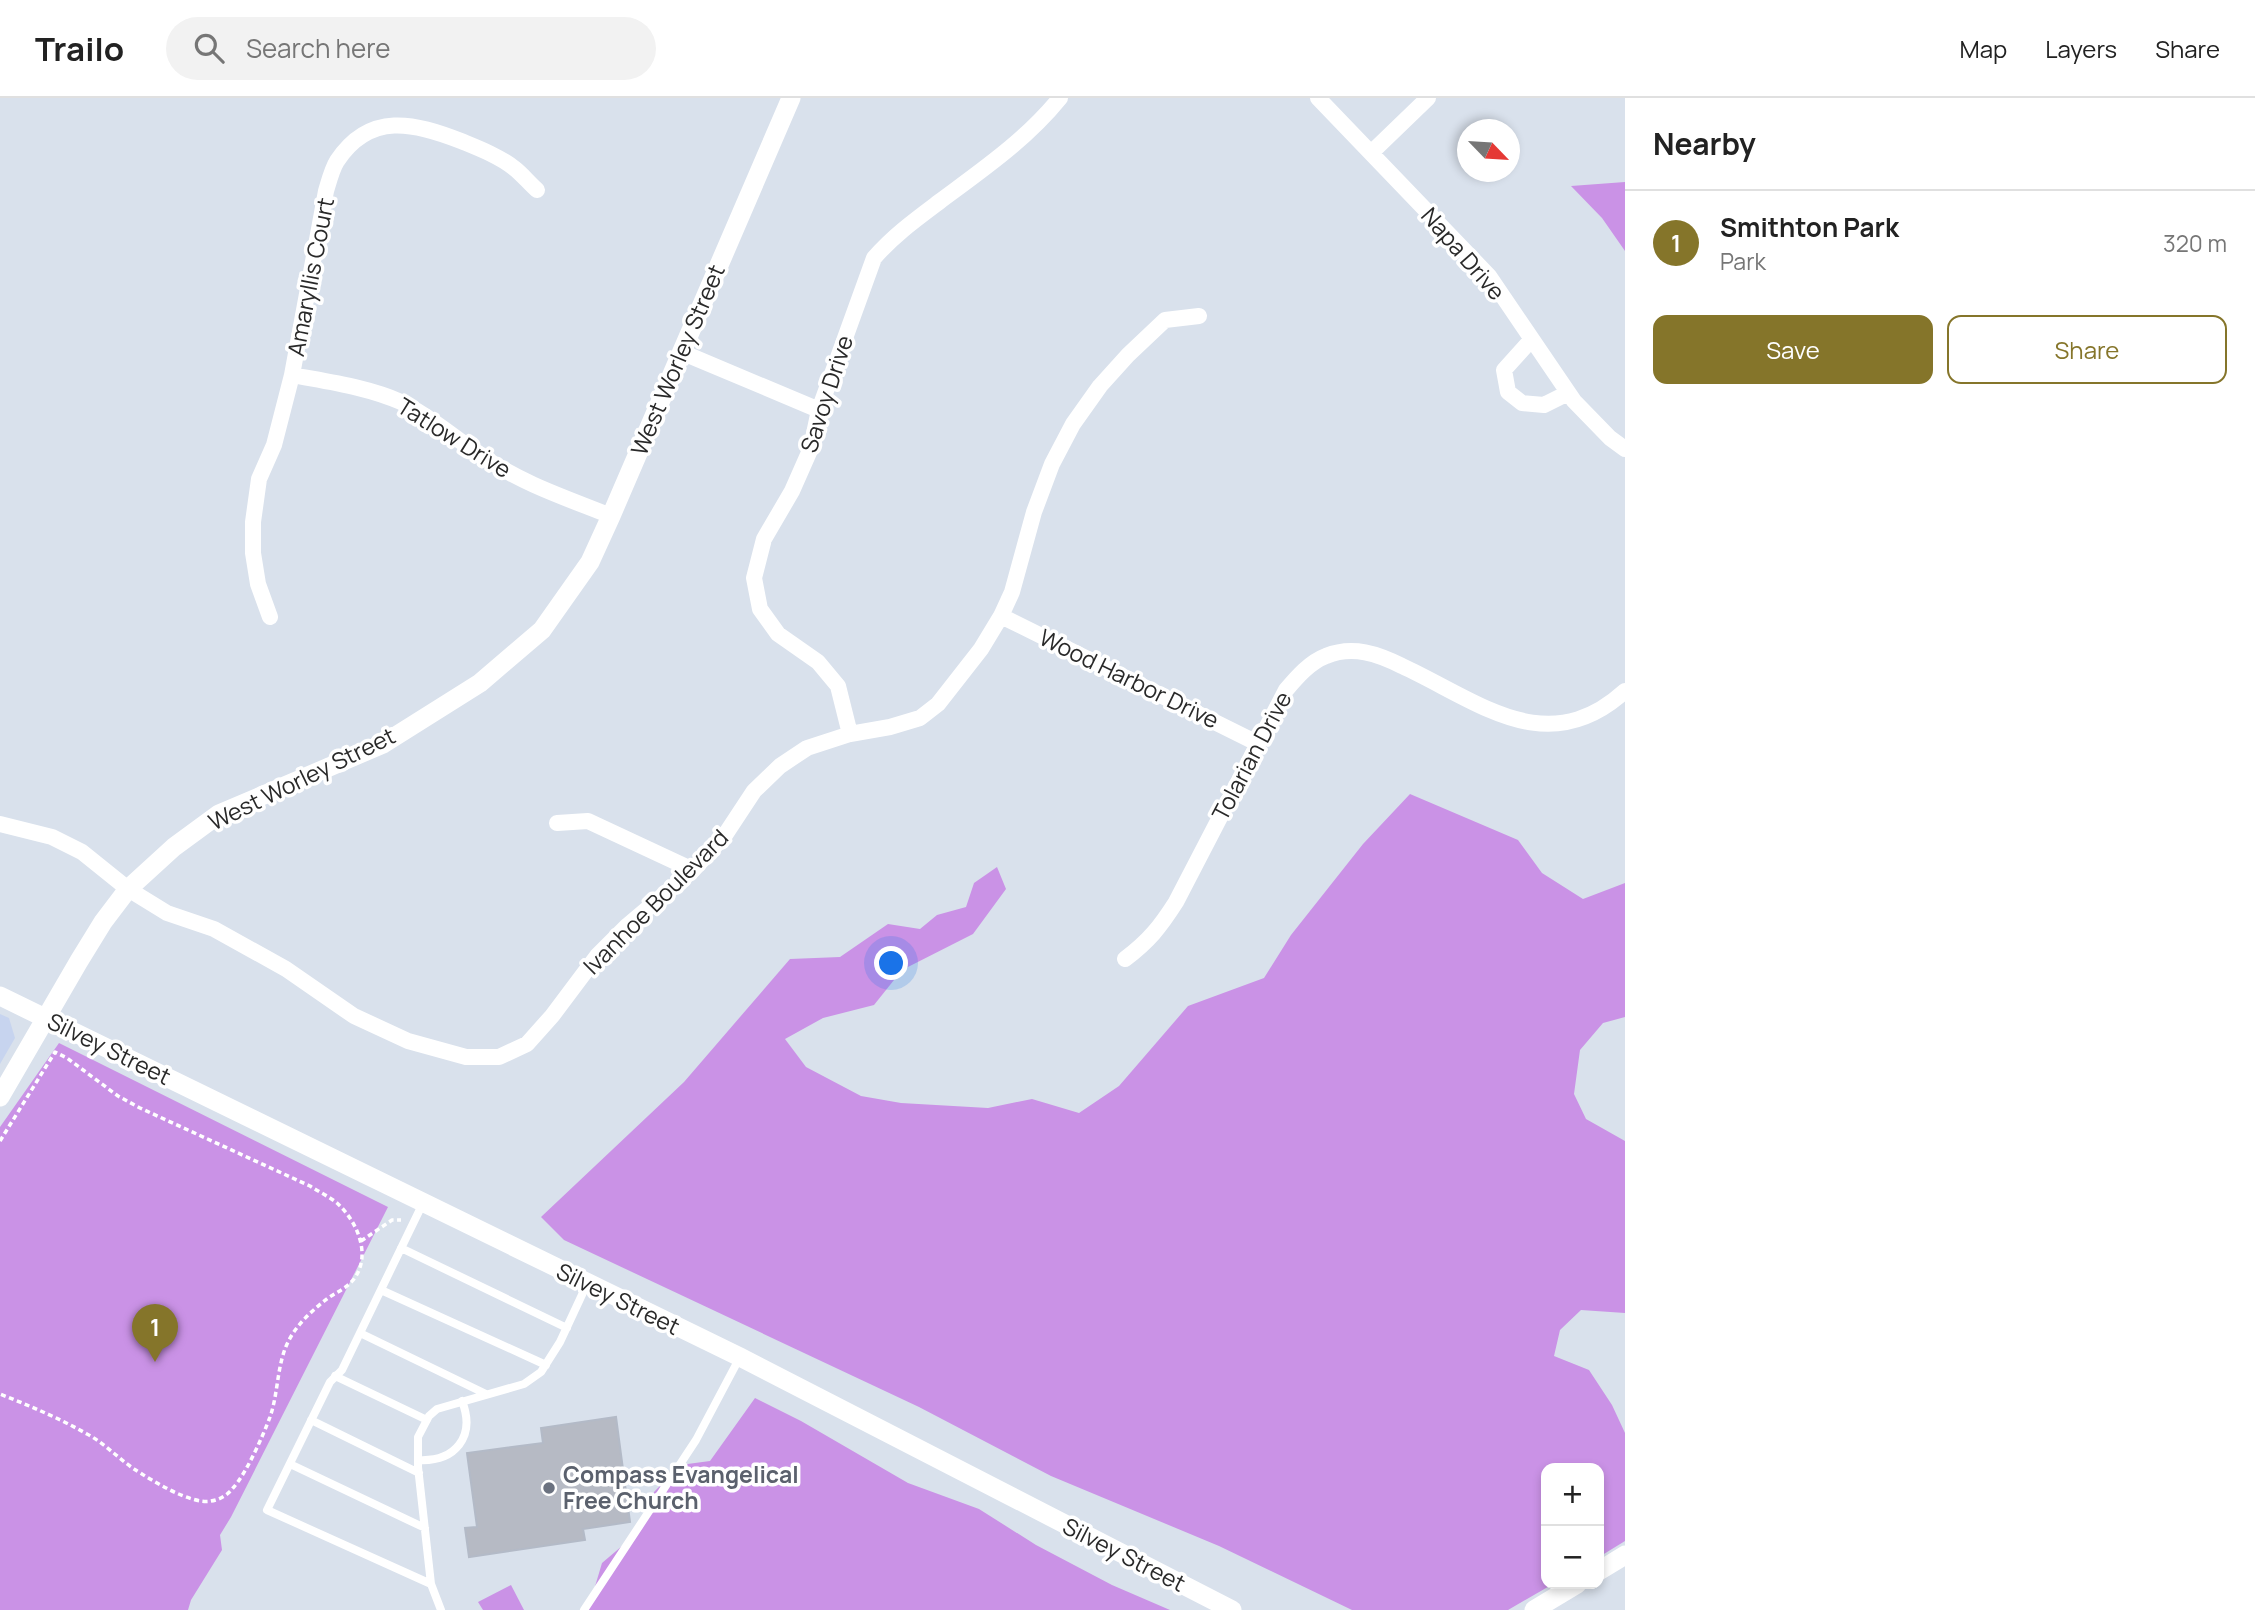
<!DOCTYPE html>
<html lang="en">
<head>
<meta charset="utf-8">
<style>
	:root { --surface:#fff; --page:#f2f2f2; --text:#222; --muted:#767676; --line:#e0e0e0; --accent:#85752a }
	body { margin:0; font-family:Manrope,sans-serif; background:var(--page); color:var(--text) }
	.controls { position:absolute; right:21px; bottom:21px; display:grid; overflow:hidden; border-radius:14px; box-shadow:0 4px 10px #0003 }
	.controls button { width:63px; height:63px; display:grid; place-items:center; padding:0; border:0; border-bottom:2px solid var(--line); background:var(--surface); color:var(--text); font:35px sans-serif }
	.compass { position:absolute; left:1457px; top:21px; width:63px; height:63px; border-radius:50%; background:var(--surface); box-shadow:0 4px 10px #0003; rotate:115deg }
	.you { position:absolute; left:892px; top:866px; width:24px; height:24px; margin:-18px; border:5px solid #fff; border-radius:50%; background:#1a73e8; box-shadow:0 0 0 10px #1a73e833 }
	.badge { display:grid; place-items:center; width:46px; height:46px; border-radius:50%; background:var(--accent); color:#fff; font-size:23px; font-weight:700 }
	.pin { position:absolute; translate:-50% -58px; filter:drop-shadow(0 2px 4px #0008) }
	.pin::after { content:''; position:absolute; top:37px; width:24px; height:21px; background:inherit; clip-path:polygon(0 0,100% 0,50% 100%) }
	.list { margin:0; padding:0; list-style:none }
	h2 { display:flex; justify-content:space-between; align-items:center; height:91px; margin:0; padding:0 28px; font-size:30px }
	h2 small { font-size:23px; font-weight:400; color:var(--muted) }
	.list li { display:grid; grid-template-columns:46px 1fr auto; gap:21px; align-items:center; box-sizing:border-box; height:105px; padding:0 28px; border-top:2px solid var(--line) }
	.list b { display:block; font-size:26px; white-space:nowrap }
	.list p { margin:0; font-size:23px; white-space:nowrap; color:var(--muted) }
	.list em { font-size:23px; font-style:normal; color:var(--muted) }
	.actions { display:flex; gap:14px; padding:21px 28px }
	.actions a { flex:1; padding:16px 0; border:2px solid var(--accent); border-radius:14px; text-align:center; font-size:24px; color:var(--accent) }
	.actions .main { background:var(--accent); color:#fff }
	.icon { flex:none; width:38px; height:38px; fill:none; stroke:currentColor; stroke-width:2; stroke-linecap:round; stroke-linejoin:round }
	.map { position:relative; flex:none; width:1625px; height:1512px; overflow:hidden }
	header { display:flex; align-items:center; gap:42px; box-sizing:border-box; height:98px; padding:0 35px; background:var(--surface); border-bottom:2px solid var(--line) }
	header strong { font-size:33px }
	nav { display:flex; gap:38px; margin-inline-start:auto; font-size:24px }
	.search { width:490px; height:63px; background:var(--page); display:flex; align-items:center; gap:18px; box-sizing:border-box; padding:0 24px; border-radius:38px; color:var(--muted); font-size:26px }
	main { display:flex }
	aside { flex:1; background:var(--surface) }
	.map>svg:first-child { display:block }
	.education { fill:#c7d4ef }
	.green { fill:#ca92e6 }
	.building { fill:#b6bac4; stroke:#b3bac7; stroke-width:2 }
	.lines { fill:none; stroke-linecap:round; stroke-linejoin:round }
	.path { stroke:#fff; stroke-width:3.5; stroke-dasharray:5 3.5; stroke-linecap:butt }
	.service { stroke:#fff; stroke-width:8 }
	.minor { stroke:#fff; stroke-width:16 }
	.tertiary { stroke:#fff; stroke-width:19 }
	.worship-dot { fill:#6b7280; stroke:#fff; stroke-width:2.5 }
	.labels { text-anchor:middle; stroke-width:7; stroke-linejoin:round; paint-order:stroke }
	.street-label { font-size:23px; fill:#292929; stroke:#fff }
	.worship-label { font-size:23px; font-weight:bold; fill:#5b616d; stroke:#fff; text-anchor:start }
</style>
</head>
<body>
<header>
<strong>Trailo</strong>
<div class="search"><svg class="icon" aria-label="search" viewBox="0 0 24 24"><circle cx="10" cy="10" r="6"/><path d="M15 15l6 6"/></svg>Search here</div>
<nav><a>Map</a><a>Layers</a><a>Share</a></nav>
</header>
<main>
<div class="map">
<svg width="1625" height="1512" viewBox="0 0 1625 1512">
	<rect width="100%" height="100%" fill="#d9e1ec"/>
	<path class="education" d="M0,916L9,920L15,940L0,966Z"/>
	<path class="green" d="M1625,84V153L1602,120L1571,88Z
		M1410,696L1518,742L1542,775L1583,801L1625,785V919L1603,925L1580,952L1574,996L1586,1021L1625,1043V1215L1581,1212L1560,1232L1554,1258L1589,1272L1612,1307L1625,1335V1443L1599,1459V1370H1546V1486H1553L1508,1512H1352L1219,1448L1051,1378L919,1309L564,1142L541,1119L684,984L790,861L840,859L888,826L920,831L937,817L966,809L974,785L997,769L1006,791L973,836L902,872L874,907L823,920L785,941L806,969L861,998L901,1005L988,1010L1032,1001L1079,1015L1119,988L1188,908L1264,880L1291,837L1363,746Z
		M59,945L388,1109L231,1419L220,1437L222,1452L191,1502L188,1512H0V1029Z
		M755,1300L801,1323L908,1385L979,1411L1036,1447L1112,1487L1170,1512H588L602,1465L642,1431L654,1394L680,1367L710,1363Z
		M511,1487L524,1512H483L478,1504Z"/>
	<path class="building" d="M616,1319L630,1424L583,1431L585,1442L469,1459L465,1430L477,1429L467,1355L543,1345L541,1330Z"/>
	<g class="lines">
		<path class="path" d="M0,1043L55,954L67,960L118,998L140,1010L310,1088C319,1094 330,1099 337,1105C357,1123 372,1157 354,1181C347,1190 337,1194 328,1200C309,1215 290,1232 283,1257C277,1277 277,1299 270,1319C263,1338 246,1376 233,1390C228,1397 219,1402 211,1403C191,1407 151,1382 134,1371C118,1360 104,1345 87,1336C59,1320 30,1308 0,1296
			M361,1143L392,1122H401"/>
		<path class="service" d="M423,1105L342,1272L330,1284L267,1412L431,1486L418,1369V1339L429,1318L437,1311L524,1286L541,1274L560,1244L587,1186
			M401,1150L567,1230
			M381,1192L546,1267
			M360,1235L486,1296
			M335,1278L427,1322
			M311,1322L419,1375
			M418,1362C455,1364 476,1339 462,1303
			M290,1366L425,1430
			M431,1486L441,1512
			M584,1512L696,1342L740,1259"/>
		<path class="minor" d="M1318,0L1489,178L1574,303L1610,340L1625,351
			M1371,55L1428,0
			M1531,242L1504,272L1508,294L1522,305L1544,307L1568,295
			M681,254L819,312
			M292,277C329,284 367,289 401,304C432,319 456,342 485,360C523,386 569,401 611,418
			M1001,518L1257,645
			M270,519L258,486L253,455V424L259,381L274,347L292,277L326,93C329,83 332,71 337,63C370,13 415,25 461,43C478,50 499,58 514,70C522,76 529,85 537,92
			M850,636L838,588L818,564L778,536L760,511L754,480L764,441L792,393L811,350L819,312L874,160C893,138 915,122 939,104C982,72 1026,42 1060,0
			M557,725L588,723L693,772
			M0,726L52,739L82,754L128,791L167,815L214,831L286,871L354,918L408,943L466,959H499L527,946L552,918L597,858L628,827L693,772L725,737L754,693L780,668L807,650L850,636L890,629L920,620L938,606L981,551L1001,518L1012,494L1034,414L1052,366L1073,326L1100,288L1128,257L1165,222L1199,218
			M1125,861C1149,843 1160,829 1176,804L1286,592C1297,579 1310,564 1326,558C1353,547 1378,556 1402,568C1478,603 1547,664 1625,593"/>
		<path class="tertiary" d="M0,898L740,1259L1232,1512
			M0,999L79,863L103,824L128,791L174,749L219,716L383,646L480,585L542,532L590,464L611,418L791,0
			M1599,1473L1625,1457
			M1534,1512L1577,1486"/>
	</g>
	<circle class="worship-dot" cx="549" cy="1390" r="7"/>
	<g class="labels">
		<g class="street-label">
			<text transform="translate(1463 156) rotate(49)" y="8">Napa Drive</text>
			<text transform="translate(311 179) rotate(-79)" y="8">Amaryllis Court</text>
			<text transform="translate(678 262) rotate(-67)" y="8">West Worley Street</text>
			<text transform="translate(827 296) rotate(-72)" y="8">Savoy Drive</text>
			<text transform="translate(454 340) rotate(32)" y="8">Tatlow Drive</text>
			<text transform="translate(1129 581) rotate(26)" y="8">Wood Harbor Drive</text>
			<text transform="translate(1252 658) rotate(-62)" y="8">Tolarian Drive</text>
			<text transform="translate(302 681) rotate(-26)" y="8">West Worley Street</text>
			<text transform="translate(656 804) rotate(-45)" y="8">Ivanhoe Boulevard</text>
			<text transform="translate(109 951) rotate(26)" y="8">Silvey Street</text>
			<text transform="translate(618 1201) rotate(26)" y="8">Silvey Street</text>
			<text transform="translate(1124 1457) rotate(27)" y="8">Silvey Street</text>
		</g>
		<g class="worship-label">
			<text x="563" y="1385">Compass Evangelical<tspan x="563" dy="26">Free Church</tspan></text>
		</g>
	</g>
</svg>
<div class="controls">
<button>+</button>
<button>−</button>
</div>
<svg class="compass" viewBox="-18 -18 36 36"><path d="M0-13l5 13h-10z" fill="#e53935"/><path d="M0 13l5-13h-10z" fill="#767676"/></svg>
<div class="you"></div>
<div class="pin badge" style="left:155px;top:1264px">1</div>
</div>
<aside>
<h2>Nearby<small></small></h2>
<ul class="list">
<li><span class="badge">1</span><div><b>Smithton Park</b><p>Park</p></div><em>320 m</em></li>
</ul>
<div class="actions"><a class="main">Save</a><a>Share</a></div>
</aside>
</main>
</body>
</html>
